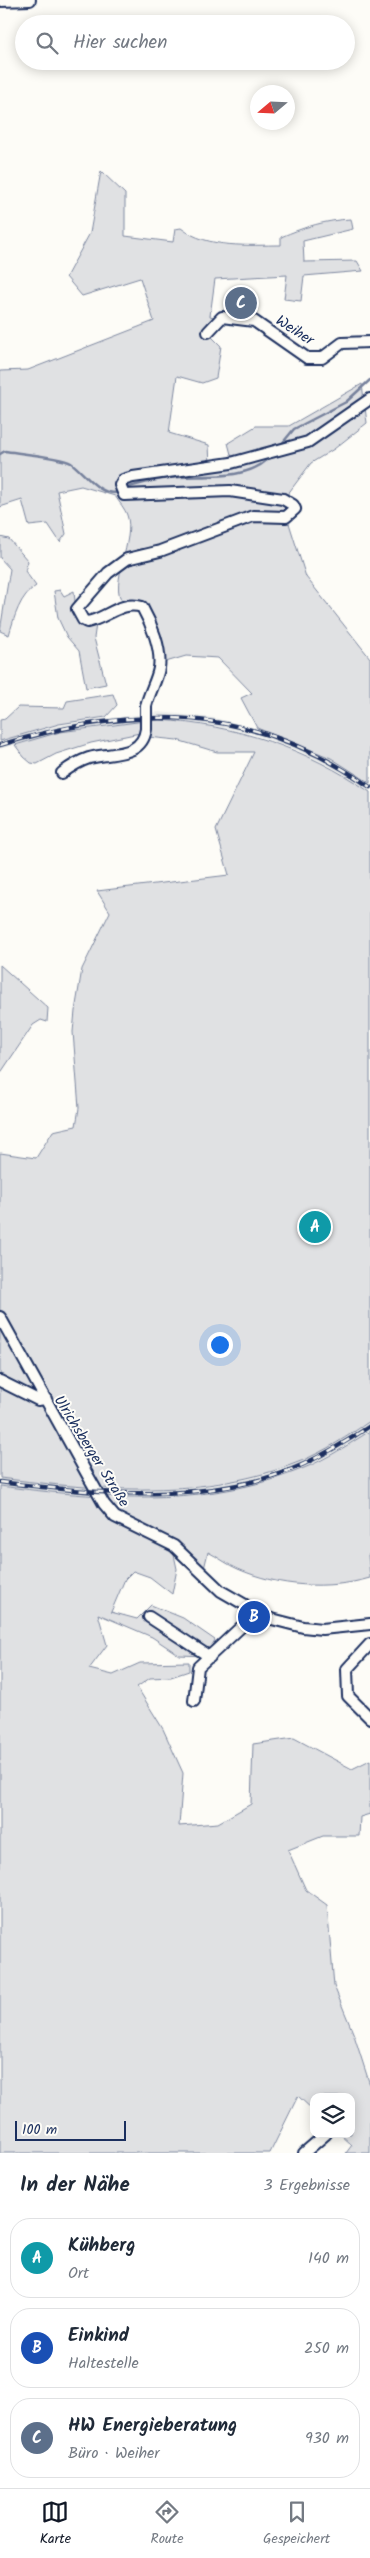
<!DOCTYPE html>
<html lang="de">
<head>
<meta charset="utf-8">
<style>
	:root { --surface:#fff; --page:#f2f2f3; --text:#1f2937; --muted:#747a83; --line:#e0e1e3; --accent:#111827 }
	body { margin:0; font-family:Kalam,sans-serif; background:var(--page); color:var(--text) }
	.controls { position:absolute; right:15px; bottom:15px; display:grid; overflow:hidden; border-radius:10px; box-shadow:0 2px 12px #0003 }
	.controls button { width:45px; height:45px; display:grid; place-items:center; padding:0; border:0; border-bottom:1px solid var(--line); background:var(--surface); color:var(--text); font:25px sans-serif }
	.compass { position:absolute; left:250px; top:85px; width:45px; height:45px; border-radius:50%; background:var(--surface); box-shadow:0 2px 12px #0003; rotate:251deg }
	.scale { position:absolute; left:15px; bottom:12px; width:111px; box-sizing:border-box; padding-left:5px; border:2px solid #1b2f5e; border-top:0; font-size:14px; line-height:18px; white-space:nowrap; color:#1b2f5e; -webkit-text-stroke:4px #fdfcf7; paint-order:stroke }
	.you { position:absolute; left:219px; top:1344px; width:18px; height:18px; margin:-12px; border:4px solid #fff; border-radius:50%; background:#1a73e8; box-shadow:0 0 0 8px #1a73e833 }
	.badge { display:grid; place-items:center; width:32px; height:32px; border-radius:50%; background:var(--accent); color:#fff; font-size:16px; font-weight:700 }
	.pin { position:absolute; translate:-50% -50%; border:2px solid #fff; box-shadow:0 1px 5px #0006 }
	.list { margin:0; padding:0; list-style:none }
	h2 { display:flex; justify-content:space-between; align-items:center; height:65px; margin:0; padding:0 20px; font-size:21px }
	h2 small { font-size:16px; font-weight:400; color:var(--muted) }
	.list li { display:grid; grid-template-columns:32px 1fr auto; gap:15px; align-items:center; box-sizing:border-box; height:80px; margin:0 10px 10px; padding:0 10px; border:1px solid var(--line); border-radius:20px }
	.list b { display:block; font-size:19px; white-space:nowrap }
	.list p { margin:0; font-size:16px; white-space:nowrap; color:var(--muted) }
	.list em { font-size:16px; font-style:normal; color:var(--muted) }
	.icon { flex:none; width:28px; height:28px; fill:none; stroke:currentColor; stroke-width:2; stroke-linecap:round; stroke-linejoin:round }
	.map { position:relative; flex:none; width:370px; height:2153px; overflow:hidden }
	.search { position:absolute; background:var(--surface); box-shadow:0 2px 12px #0003; left:15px; right:15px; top:15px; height:55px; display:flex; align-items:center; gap:12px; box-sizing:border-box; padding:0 18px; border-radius:28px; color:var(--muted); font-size:19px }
	.sheet { height:335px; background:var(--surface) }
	nav { display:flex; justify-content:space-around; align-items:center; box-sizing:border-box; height:70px; border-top:1px solid var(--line); background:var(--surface); font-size:14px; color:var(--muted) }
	nav a { display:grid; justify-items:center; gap:2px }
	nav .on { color:var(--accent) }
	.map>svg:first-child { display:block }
	.built { fill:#edeeec }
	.green { fill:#e0e1e3; stroke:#7e88a0 }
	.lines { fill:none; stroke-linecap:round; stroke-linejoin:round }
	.stream { stroke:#76819c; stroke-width:2.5 }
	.minor-casing { stroke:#1b2f5e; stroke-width:14 }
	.minor { stroke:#fdfcf7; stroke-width:10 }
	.rail-casing { stroke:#1b2f5e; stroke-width:4.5 }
	.rail { stroke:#fdfcf7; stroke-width:2.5; stroke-dasharray:8; stroke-linecap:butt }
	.minor-bridge-casing { stroke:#1b2f5e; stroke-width:14; stroke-linecap:butt }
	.minor-bridge { stroke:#fdfcf7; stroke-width:10 }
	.labels { text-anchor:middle; stroke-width:4; stroke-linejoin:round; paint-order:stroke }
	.street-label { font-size:15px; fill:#1b2f5e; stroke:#fdfcf7 }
</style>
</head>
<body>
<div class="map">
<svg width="370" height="2153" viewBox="0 0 370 2153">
	<rect width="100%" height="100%" fill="#fdfcf7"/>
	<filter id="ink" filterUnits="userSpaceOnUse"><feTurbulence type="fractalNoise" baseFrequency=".02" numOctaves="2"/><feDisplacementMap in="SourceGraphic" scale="10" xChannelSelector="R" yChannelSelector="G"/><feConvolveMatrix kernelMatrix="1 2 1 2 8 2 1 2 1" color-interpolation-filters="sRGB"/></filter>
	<g filter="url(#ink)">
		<path class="built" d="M159,712L215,718L274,733L331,758L370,783V792L327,765L294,749L249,733L196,723L159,720L84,728L42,737L0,749V741L59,725Z
			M370,1421V1431L342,1449L304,1468L260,1483L216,1492L142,1497L48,1492L0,1486V1478L49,1484L142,1489L214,1485L258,1475L301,1461L338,1442Z"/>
		<path class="green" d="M101,171L125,194V236L173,242L175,229L181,228C208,249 249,245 281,245V237C304,227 326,220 351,219L353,229L303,241L304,262L357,261L363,271L304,276L301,301L284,299L287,275L215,279L210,316L218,318L205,330L221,346L216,378L202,383L177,376L169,433L209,445L210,465L233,462L228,443L256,426H289L362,384L367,423L334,449L311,463L284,499L294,505L287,517L306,577L370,658V783L331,758L257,728L241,698L252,693L218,658L186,656L159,664L147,615C140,611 128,608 123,602C108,586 136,538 127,515C125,509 119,502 115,496L81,486L57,491L66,534L60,542L48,524L29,526L22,500L0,507V371L28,370L154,321L140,278L82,296L66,277L90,233Z
			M0,537L9,539L28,561L25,571L36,586C20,595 14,618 9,635L0,631L10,569L0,558Z
			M60,590L64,596L74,591L76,612L96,624L94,638L106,684L86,688L79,651L67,637L58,618L54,591Z
			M113,694L117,705L106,717L59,724L0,741V720L5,719L18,707L64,708L67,701Z
			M159,720C236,725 306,748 370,792V1421C348,1436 325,1451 301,1461C205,1500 100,1491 0,1478V1153L36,1158L53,1131L76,1126L79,1108L73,1032L75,1011L82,969L110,912L97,891L229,875L216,830L254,752H217L177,740L148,737L149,721Z
			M145,721L140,733L91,743L56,754L37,764L31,763L24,757L15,745L60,732Z
			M0,965L48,1008L47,1022L41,1020L33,1025L0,1074Z
			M370,1431V1554L368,1555L370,1578C328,1590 279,1587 238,1569C228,1565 218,1557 208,1552L203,1573L173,1550L177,1569L172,1594L150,1577L133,1571L125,1579L111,1612L137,1619L151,1605L183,1618L215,1640L206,1656L179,1655L152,1637L98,1614L107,1645L89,1669L113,1675L140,1663L189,1662V1671L171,1677L150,1678L137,1687L163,1729L183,1773L179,1826L218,1823L251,1804L253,1744L294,1738L352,1769L370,1760V1814L360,1817L359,1836H323L288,1850L306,1890L327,1905L334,1986L354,2035L370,2085V2153H346L352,2145L340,2134H351V2097H314V2111L298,2096L270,2153H0V1486C101,1499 208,1508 304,1468C327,1459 349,1444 370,1431Z"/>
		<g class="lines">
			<path class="stream" d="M280,446L294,429L346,402L370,380
				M0,454L5,451C18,453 62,457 71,463C84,472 100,498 119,492
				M124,489C138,484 154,480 169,478C200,474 249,482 271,456"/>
			<defs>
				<path id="minor" d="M0,1L30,0
					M208,332L222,317L254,321L307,358H322L342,343L370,342
					M146,706C149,693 157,680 159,668C162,649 151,623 142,607C121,600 106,619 87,622L83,620L77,609L108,573L127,559L160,551L253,516L286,517L295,509L293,505L283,499L230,491L124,495L120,485L123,480L133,477L231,463L308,442L370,399
					M62,773C70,767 80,761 89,758C111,752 142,758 146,729
					M0,1317L87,1474L104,1504L115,1517L174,1546L221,1591L268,1618L303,1627L322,1629L370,1624
					M0,1381L38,1400L46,1399
					M149,1617L210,1657
					M370,1644L347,1669L348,1696L370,1718
					M194,1701L198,1667L256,1613
					M304,2153L326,2134"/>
			</defs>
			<use href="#minor" class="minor-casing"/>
			<use href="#minor" class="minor"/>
			<defs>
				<path id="rail" d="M0,745C135,704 251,703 370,787
					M0,1482C97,1494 212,1506 304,1464C327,1453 349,1440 370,1426"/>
			</defs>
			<use href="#rail" class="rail-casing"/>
			<use href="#rail" class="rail"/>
			<defs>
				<path id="minor-bridge" d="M146,706V729"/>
			</defs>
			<use href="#minor-bridge" class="minor-bridge-casing"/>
			<use href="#minor-bridge" class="minor-bridge"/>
		</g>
	</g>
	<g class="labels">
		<g class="street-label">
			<text transform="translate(295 330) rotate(33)" y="5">Weiher</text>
			<text transform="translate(92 1451) rotate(58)" y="5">Ulrichsberger Straße</text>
		</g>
	</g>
</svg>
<div class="controls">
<button><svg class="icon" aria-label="layers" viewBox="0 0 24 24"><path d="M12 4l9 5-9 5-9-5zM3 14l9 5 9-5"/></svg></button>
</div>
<svg class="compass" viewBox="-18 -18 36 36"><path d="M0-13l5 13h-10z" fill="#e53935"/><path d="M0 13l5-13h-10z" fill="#747a83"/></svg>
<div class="scale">100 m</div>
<div class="you"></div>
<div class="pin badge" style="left:315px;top:1227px;background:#0f9aa8">A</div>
<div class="pin badge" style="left:254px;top:1617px;background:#1a4fb4">B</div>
<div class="pin badge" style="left:241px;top:303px;background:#5c6f8a">C</div>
<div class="search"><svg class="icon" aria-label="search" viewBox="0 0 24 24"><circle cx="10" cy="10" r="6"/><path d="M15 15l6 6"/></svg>Hier suchen</div>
</div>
<section class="sheet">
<h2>In der Nähe<small>3 Ergebnisse</small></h2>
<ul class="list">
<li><span class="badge" style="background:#0f9aa8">A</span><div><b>Kühberg</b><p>Ort</p></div><em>140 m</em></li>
<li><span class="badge" style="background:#1a4fb4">B</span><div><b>Einkind</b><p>Haltestelle</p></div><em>250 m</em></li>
<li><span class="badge" style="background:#5c6f8a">C</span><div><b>HW Energieberatung</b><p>Büro · Weiher</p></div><em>930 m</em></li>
</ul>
</section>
<nav>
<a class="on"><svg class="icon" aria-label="map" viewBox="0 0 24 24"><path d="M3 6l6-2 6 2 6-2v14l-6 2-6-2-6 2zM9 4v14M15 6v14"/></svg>Karte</a>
<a><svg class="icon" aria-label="directions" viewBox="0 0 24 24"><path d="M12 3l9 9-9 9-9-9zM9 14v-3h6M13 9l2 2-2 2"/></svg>Route</a>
<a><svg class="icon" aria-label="saved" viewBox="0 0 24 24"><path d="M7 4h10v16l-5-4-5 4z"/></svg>Gespeichert</a>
</nav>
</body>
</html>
